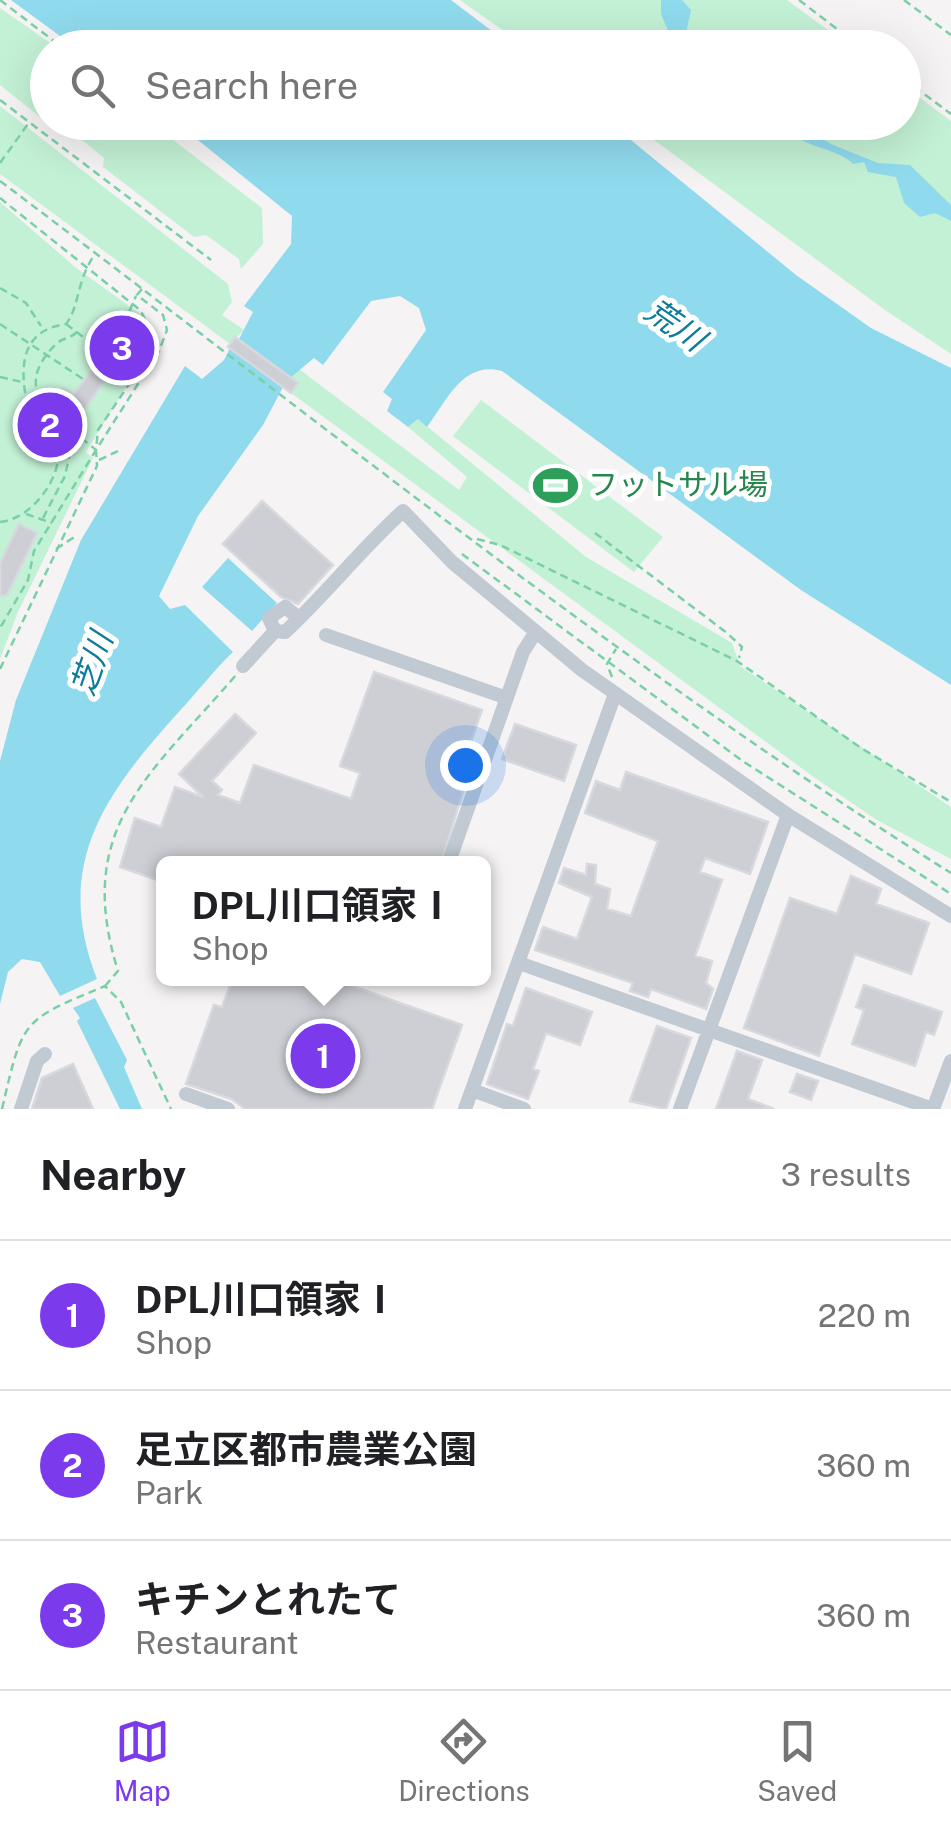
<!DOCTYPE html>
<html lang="en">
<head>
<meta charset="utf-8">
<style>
	:root { --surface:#fff; --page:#f6f6f6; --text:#202124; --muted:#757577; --line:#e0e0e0; --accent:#7c3aed }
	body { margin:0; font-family:"Public Sans","Noto Sans JP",sans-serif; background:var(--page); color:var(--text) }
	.you { position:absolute; left:465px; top:765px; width:35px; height:35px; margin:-25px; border:8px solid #fff; border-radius:50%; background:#1a73e8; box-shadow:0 0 0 15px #1a73e833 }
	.badge { display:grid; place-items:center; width:65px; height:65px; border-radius:50%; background:var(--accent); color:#fff; font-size:32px; font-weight:700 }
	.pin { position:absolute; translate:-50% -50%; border:5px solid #fff; box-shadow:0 2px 10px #0006 }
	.popup { position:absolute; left:156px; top:856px; width:335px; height:130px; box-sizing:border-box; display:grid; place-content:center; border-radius:15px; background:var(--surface); filter:drop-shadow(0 2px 8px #0005); font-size:32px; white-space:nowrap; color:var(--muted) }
	.popup b { font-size:38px; color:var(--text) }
	.popup::after { content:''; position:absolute; left:50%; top:100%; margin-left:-20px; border:20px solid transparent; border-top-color:var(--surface) }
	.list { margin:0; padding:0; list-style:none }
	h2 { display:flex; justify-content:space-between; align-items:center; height:130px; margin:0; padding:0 40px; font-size:42px }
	h2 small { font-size:32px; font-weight:400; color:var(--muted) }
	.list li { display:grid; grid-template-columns:65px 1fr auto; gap:30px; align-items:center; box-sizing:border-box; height:150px; padding:0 40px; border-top:2px solid var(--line) }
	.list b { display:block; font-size:38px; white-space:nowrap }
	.list p { margin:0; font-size:32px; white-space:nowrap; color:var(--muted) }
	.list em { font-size:32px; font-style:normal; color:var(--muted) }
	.icon { flex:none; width:55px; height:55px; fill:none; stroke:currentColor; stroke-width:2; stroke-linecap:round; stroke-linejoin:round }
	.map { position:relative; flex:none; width:951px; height:1109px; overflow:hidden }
	.search { position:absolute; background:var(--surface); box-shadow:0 10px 40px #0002; left:30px; right:30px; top:30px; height:110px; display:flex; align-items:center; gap:25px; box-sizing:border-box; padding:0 35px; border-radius:55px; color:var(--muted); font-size:38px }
	.sheet { height:580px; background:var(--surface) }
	nav { display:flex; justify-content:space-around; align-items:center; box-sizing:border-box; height:140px; border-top:2px solid var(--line); background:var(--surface); font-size:28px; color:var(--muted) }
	nav a { display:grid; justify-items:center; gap:5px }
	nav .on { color:var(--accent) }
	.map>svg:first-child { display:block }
	.green { fill:#c3f1d5 }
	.water { fill:#90daee }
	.building { fill:#cdcfd5; stroke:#d7d9de; stroke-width:2.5 }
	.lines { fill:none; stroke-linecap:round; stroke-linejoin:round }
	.path { stroke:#7ad0a6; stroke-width:2.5; stroke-dasharray:8 5; stroke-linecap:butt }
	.minor { stroke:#c1cad2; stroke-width:14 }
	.labels { text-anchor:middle; stroke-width:10; stroke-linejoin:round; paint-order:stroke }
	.leisure-label { font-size:30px; fill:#27864d; stroke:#fff; text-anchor:start }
	.water-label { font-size:32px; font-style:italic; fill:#0c7c9b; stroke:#fff }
</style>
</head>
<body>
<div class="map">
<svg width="951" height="1109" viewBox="0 0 951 1109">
	<rect width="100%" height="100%" fill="#f5f3f3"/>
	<path class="green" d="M460,0H787L851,47H526Z
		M0,8L56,47L48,48L47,114L40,117L0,85Z
		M904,86L951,121V354L885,310L631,123L904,122Z
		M0,106L228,284L232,302L222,315L244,330L230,344L0,174Z
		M61,123H151L262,208L263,244L241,269L239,259L206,235L194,237L103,167L104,158Z
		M0,202L75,267L143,316L148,351L86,452L93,458L18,612L0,659Z
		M299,369L459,490L467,477L408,427L418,419L586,557L732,643L740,666L951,807V859L877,820L815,778L291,393L290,378Z
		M481,400L663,537L634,572L453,436Z"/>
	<path class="water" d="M11,0H451L513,47H75Z
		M661,0H682L691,10L683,47H675L661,14Z
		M177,123H610L796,275L871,328L951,368V685L801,590L502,371C463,361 448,399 427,427L418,419L408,427L387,411L392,399L383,392L426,330L419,308L400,296L371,301L323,365L314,358L290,378L239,339L253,312L244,306L291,244L292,216Z
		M782,123H797L831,144L878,163L910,165L951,205V221L935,213L920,217L904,203L896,177L868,172L864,162L853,164C840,148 794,147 782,123Z
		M230,348L283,387L263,425L198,516L159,596L170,609L185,605L233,652C212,672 196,694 176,715C103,796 53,867 97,979L60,996L40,962L22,959L8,972L0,1004V761L16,700L81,540L185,366L202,379L224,360Z
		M228,558L277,603L252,631L202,587Z
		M95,998L127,1060L124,1067L142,1109H120L77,1021L80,1018L73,1008Z"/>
	<path class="building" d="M106,325L139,349L127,365L94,340Z
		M235,337L298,383L291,393L228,347Z
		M91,371L104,381L80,416L56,398L64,388L73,395Z
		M262,501L333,565L298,604L281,597L223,544Z
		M19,524L37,533L7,595L0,596V563Z
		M374,672L482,710L458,778L466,781L441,864H163V882L120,867L135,818L161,827L175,787L203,797L179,774L235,714L256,733L212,781L222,790L218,795L240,803L254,765L351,799L360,773L340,766Z
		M515,724L576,745L564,781L502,759Z
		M626,772L768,822L750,874L705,858L700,872L722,880L695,956L712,961L706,983L713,989L706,1009L651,989L648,997L630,991L633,983L535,950L543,927L577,939L592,897L559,883L564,868L586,875L587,864L596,865L595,884L610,889L607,909L631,916L658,841L585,813L596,781L620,790Z
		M851,876L881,889L876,904L929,923L911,974L855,954L819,1056L744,1028L790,898L837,914Z
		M233,978H330L462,1025L432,1109H245L232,1099L186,1084L214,1005L222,1007Z
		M864,985L942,1012L934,1035L926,1032L915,1066L852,1044L864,1010L856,1007Z
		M526,988L592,1012L580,1045L546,1033L533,1069L539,1071L528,1099L487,1084L507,1024L513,1026Z
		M657,1026L691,1038L666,1109L630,1101Z
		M737,1051L762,1060L748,1099L774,1109H716Z
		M73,1064L93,1109H32L42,1078Z
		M797,1074L818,1081L811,1100L790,1092Z"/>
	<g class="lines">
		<path class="path" d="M0,0L63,48
			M799,0L862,48
			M904,0L951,35
			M904,79L951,114
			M0,100L211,260
			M0,163L28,124
			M0,181C313,416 618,665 951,873
			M0,198L140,310C154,332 144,345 148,366L136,374L98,430L96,450L34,551L28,580L0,628
			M0,288L26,303L41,326
			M0,324L83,379
			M66,324L124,368
			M77,332C70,339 62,338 56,344C6,394 60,419 96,450
			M119,335L136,296
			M0,377L22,382
			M53,426L66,407
			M99,460L118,451
			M26,514L52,523
			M43,518L65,476L74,434
			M0,522C33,519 67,473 57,439C53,424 39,414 27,403C19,365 22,330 66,324C80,306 76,281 95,254
			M595,533L727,633L742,647L739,658
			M477,539L500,545L737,661L861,748L951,802
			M56,549L76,536
			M462,554L744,762L951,894
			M0,669L97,466L96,450L159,351L167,330L163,315L137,295L142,289
			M612,677L607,664L616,649
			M105,986L118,971C73,828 150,775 236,675
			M2,1109C23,1020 20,1021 105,986L121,1002L171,1109"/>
		<path class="minor" d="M299,618L285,607L269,618L275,631L285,632C326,594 361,549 403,511L452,562L582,670L788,815L951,916
			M326,635L507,698
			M243,666L275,631
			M450,859L523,652L535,633
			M519,963L933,1109
			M472,1090L524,1109
			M186,1094L228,1109
			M21,1109L37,1061L45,1054
			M465,1109L615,694
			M680,1109L788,815
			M933,1109L951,1061"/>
	</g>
	<defs>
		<symbol id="stadium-bare" viewBox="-9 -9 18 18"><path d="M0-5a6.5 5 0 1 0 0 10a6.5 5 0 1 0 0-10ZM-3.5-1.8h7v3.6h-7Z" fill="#2e9e5b" stroke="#fff" stroke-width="2.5" paint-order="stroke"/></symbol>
	</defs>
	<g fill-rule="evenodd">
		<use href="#stadium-bare" x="524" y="454" width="63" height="63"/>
	</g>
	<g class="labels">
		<g class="leisure-label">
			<text x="588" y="495">フットサル場</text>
		</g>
		<g class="water-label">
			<text transform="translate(675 325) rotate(35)" y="11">荒川</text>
			<text transform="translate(92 664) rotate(-71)" y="11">芝川</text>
		</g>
	</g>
</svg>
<div class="you"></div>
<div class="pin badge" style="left:323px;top:1056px">1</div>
<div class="popup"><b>DPL川口領家Ⅰ</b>Shop</div>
<div class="pin badge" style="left:50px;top:425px">2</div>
<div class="pin badge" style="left:122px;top:348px">3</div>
<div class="search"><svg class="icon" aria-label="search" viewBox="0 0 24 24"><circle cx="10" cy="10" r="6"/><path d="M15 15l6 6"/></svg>Search here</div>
</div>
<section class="sheet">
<h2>Nearby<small>3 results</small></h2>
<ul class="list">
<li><span class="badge">1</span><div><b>DPL川口領家Ⅰ</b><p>Shop</p></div><em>220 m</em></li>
<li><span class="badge">2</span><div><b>足立区都市農業公園</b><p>Park</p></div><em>360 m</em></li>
<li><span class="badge">3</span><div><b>キチンとれたて</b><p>Restaurant</p></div><em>360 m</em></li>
</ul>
</section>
<nav>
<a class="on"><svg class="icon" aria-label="map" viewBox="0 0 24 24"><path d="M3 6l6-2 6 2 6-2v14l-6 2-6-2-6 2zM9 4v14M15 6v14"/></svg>Map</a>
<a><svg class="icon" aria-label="directions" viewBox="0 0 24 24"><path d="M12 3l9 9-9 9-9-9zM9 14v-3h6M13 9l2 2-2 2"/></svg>Directions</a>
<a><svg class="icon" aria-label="saved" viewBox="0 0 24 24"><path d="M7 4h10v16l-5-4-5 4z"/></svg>Saved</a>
</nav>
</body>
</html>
